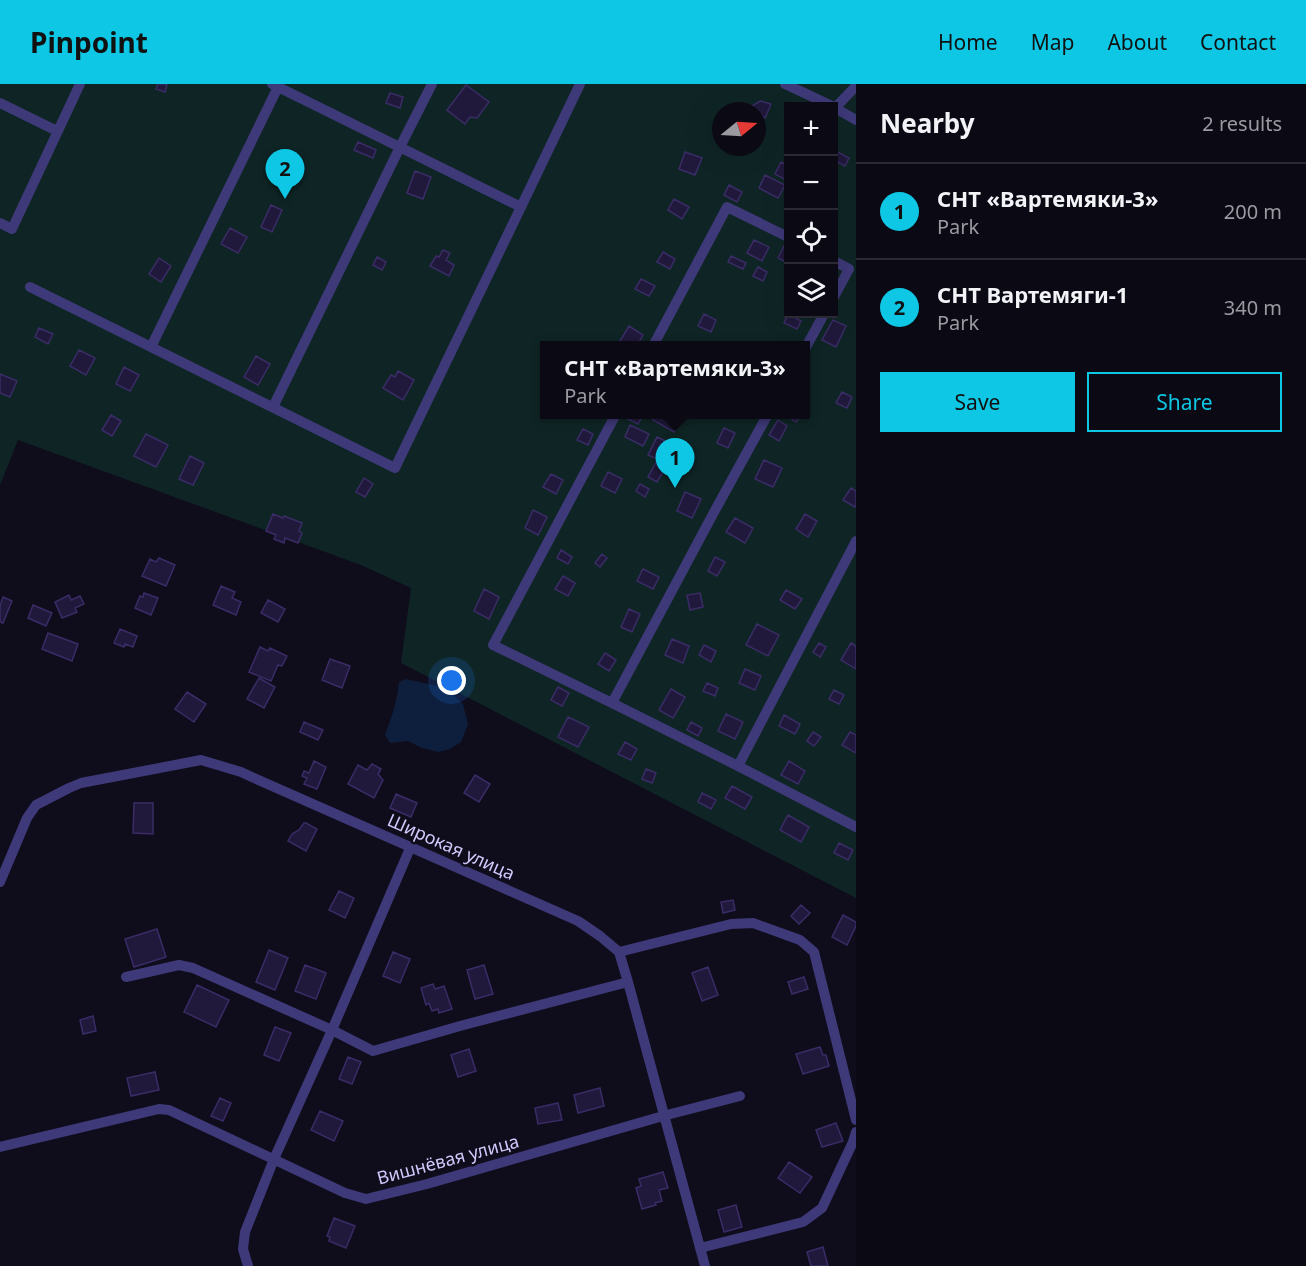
<!DOCTYPE html>
<html lang="en">
<head>
<meta charset="utf-8">
<style>
	:root { --surface:#0b0914; --page:#14121d; --text:#f1f3f6; --muted:#9a9aa0; --line:#2b2a34; --accent:#0dc7e4 }
	body { margin:0; font-family:"Noto Sans",sans-serif; background:var(--page); color:var(--text) }
	.controls { position:absolute; right:18px; top:18px; display:grid; overflow:hidden; border-radius:0px; box-shadow:0 6px 24px #0002 }
	.controls button { width:54px; height:54px; display:grid; place-items:center; padding:0; border:0; border-bottom:2px solid var(--line); background:var(--surface); color:var(--text); font:30px sans-serif }
	.compass { position:absolute; left:712px; top:18px; width:54px; height:54px; border-radius:50%; background:var(--surface); box-shadow:0 6px 24px #0002; rotate:72deg }
	.you { position:absolute; left:452px; top:597px; width:21px; height:21px; margin:-15px; border:4px solid #fff; border-radius:50%; background:#1a73e8; box-shadow:0 0 0 9px #1a73e833 }
	.badge { display:grid; place-items:center; width:39px; height:39px; border-radius:50%; background:var(--accent); color:#111; font-size:20px; font-weight:700 }
	.pin { position:absolute; translate:-50% -50px; filter:drop-shadow(0 2px 3px #0008) }
	.pin::after { content:''; position:absolute; top:32px; width:21px; height:18px; background:inherit; clip-path:polygon(0 0,100% 0,50% 100%) }
	.popup { position:absolute; left:540px; top:257px; width:270px; height:78px; box-sizing:border-box; display:grid; place-content:center; border-radius:0px; background:var(--surface); filter:drop-shadow(0 2px 4px #0005); font-size:20px; white-space:nowrap; color:var(--muted) }
	.popup b { font-size:22px; color:var(--text) }
	.popup::after { content:''; position:absolute; left:50%; top:100%; margin-left:-12px; border:12px solid transparent; border-top-color:var(--surface) }
	.list { margin:0; padding:0; list-style:none }
	h2 { display:flex; justify-content:space-between; align-items:center; height:78px; margin:0; padding:0 24px; font-size:26px }
	h2 small { font-size:20px; font-weight:400; color:var(--muted) }
	.list li { display:grid; grid-template-columns:39px 1fr auto; gap:18px; align-items:center; box-sizing:border-box; height:96px; padding:0 24px; border-top:2px solid var(--line) }
	.list b { display:block; font-size:22px; white-space:nowrap }
	.list p { margin:0; font-size:20px; white-space:nowrap; color:var(--muted) }
	.list em { font-size:20px; font-style:normal; color:var(--muted) }
	.actions { display:flex; gap:12px; padding:18px 24px }
	.actions a { flex:1; padding:14px 0; border:2px solid var(--accent); border-radius:0px; text-align:center; font-size:21px; color:var(--accent) }
	.actions .main { background:var(--accent); color:#111 }
	.icon { flex:none; width:33px; height:33px; fill:none; stroke:currentColor; stroke-width:2; stroke-linecap:round; stroke-linejoin:round }
	.map { position:relative; flex:none; width:856px; height:1182px; overflow:hidden }
	header { display:flex; align-items:center; gap:36px; box-sizing:border-box; height:84px; padding:0 30px; background:var(--accent); color:#111 }
	header strong { font-size:28px }
	nav { display:flex; gap:33px; margin-inline-start:auto; font-size:21px }
	main { display:flex }
	aside { flex:1; background:var(--surface) }
	.map>svg:first-child { display:block }
	.green { fill:#0f2525; fill-rule:evenodd }
	.water { fill:#0e1f3d }
	.building { fill:#21193b; stroke:#3a2c66; stroke-width:1.5 }
	.lines { fill:none; stroke-linecap:round; stroke-linejoin:round }
	.street { stroke:#3e3978; stroke-width:10 }
	.labels { text-anchor:middle; stroke-width:5; stroke-linejoin:round; paint-order:stroke }
	.street-label { font-size:18px; fill:#d1c9fc; stroke:#0f0c1b }
</style>
</head>
<body>
<header>
<strong>Pinpoint</strong>
<nav><a>Home</a><a>Map</a><a>About</a><a>Contact</a></nav>
</header>
<main>
<div class="map">
<svg width="856" height="1182" viewBox="0 0 856 1182">
	<rect width="100%" height="100%" fill="#0f0c1b"/>
	<path class="green" d="M0,0H856V814L401,579L411,504L361,481L18,356L0,401ZM788,22H834V230H788ZM721,27H757V63H721ZM544,262H806V330H544Z"/>
	<path class="water" d="M406,595L446,604L463,620L468,640L461,658L450,665L438,668L422,664L408,657L390,659L385,651C387,643 391,636 393,628C396,618 398,608 399,598Z"/>
	<path class="building" d="M158,0H167L165,8L156,5Z
		M466,1L489,18L477,34L470,33L465,40L447,26Z
		M390,9L403,13L400,24L386,19Z
		M760,17L771,20L765,34L760,31L757,37V27H748L749,24Z
		M358,58L376,66L373,74L354,66Z
		M836,67L849,74L845,82L834,76V71Z
		M685,68L702,74L695,91L679,85Z
		M781,78L788,82V97L775,90Z
		M415,87L431,93L423,115L407,109Z
		M765,91L785,101L778,114L759,104Z
		M729,101L742,108L737,118L724,111Z
		M674,115L689,123L682,135L668,126Z
		M271,121L282,126L272,148L261,143Z
		M230,144L247,153L238,169L221,160Z
		M754,156L769,163L762,177L747,169Z
		M784,162L788,165V179L778,174Z
		M443,166L450,169L446,176L454,181L449,192L430,182L436,172L439,173Z
		M663,168L675,175L670,185L657,178Z
		M731,172L746,179L743,185L728,178Z
		M377,173L386,178L382,186L373,181Z
		M159,174L171,182L161,198L149,190Z
		M758,183L767,188L763,197L753,192Z
		M641,195L655,202L649,212L635,205Z
		M704,230L716,236L711,248L698,242Z
		M788,230L801,237L797,245L784,239Z
		M833,236L846,242L836,263L822,256Z
		M629,242L643,251L637,262H628L620,257Z
		M39,244L53,250L48,260L35,253Z
		M79,266L95,274L86,291L70,282Z
		M256,272L270,280L258,301L244,293Z
		M124,283L139,291L130,307L116,300Z
		M398,287L414,296L403,316L383,304L391,291L395,293Z
		M0,290L17,297L10,313L0,309Z
		M842,308L852,313L847,324L836,319Z
		M627,330H642L643,331L638,340L626,334Z
		M657,330H684L674,348L653,336Z
		M784,330H801L796,338Z
		M111,331L121,337L112,352L102,346Z
		M778,336L787,342L779,357L769,351Z
		M630,341L649,350L643,362L625,353Z
		M724,344L735,349L728,364L717,359Z
		M583,345L593,350L588,361L577,356Z
		M146,350L168,361L156,383L134,372Z
		M657,353L676,362L667,380L648,371Z
		M190,372L204,379L193,401L179,395Z
		M764,376L782,384L773,403L755,395Z
		M656,378L666,383L657,398L648,393Z
		M608,388L622,395L615,409L601,402Z
		M551,390L563,396L556,410L543,403Z
		M364,394L373,400L365,413L356,408Z
		M640,400L649,405L645,413L636,407Z
		M851,404L856,407V421L855,423L843,416Z
		M685,408L701,415L692,434L677,427Z
		M533,426L547,433L538,451L525,444Z
		M273,430L283,434L284,432L302,439L299,447L302,449L298,459L285,454L284,459L274,455L276,451L266,447Z
		M805,430L817,437L808,453L796,445Z
		M735,434L753,444L745,459L726,448Z
		M561,466L572,473L568,480L557,474Z
		M602,470L607,474L600,483L595,479Z
		M715,473L725,478L717,492L708,487Z
		M159,474L175,481L166,502L142,492L150,475L156,478Z
		M643,485L659,493L653,505L637,497Z
		M563,492L575,499L568,512L555,505Z
		M221,502L235,508L232,514L241,518L236,531L213,521Z
		M484,505L499,513L489,535L474,527Z
		M786,506L802,515L795,525L780,516Z
		M144,509L158,514L151,531L135,524L140,512L143,513Z
		M700,509L703,523L690,526L687,511Z
		M69,511L71,516L80,512L84,520L75,524L77,528L62,534L55,518Z
		M3,513L12,517L3,539L0,538V522Z
		M268,516L285,525L278,538L261,529Z
		M33,521L52,529L46,542L28,534Z
		M629,525L640,530L632,548L621,543Z
		M757,540L779,551L768,572L746,561Z
		M120,545L137,552L133,563L125,560L124,563L114,559Z
		M48,549L78,560L72,577L42,565Z
		M672,555L689,562L683,579L665,571Z
		M819,559L826,563L820,573L813,568Z
		M851,559L856,562V585L841,576Z
		M704,561L716,567L711,578L699,571Z
		M260,563L268,567L270,564L287,572L282,582L278,581L271,597L249,588Z
		M605,569L616,576L609,587L598,580Z
		M330,575L350,582L342,604L322,596Z
		M745,585L761,592L755,606L739,599Z
		M259,594L275,603L264,624L247,615Z
		M707,599L718,604L715,612L703,607Z
		M558,603L569,609L562,622L551,616Z
		M671,605L685,613L673,634L659,626Z
		M834,606L844,611L839,620L829,615Z
		M187,608L206,620L194,638L175,625Z
		M726,630L743,638L735,655L718,647Z
		M784,631L800,640L795,650L779,642Z
		M568,633L589,643L578,663L558,653Z
		M304,638L323,646L318,656L300,648Z
		M691,638L702,644L698,652L687,646Z
		M813,648L821,653L814,662L807,657Z
		M850,648L856,651V669L842,661Z
		M625,658L637,665L631,676L618,670Z
		M314,677L326,683L317,705L304,700L307,694L302,692L304,687L309,689Z
		M789,677L805,687L798,700L781,691Z
		M372,680L381,685L378,690L383,696L374,714L348,700L358,681L367,686Z
		M646,685L656,689L652,699L642,695Z
		M475,691L490,700L479,718L464,709Z
		M732,702L752,713L745,725L725,714Z
		M702,709L716,716L711,725L698,718Z
		M396,710L417,719L411,733L390,724Z
		M134,719H153V750L133,749Z
		M788,731L809,743L801,758L780,746Z
		M304,739H306L317,745L306,767L288,757L292,750L299,746Z
		M839,759L853,766L848,776L834,769Z
		M339,807L354,814L345,834L329,826Z
		M733,816L735,826L723,829L721,818Z
		M801,821L810,829L799,840L791,832Z
		M843,831L856,838V842L847,861L832,853Z
		M157,845L166,873L134,883L125,855Z
		M269,866L288,874L275,906L256,898Z
		M393,868L410,875L400,899L383,892Z
		M305,881L326,889L316,915L295,907Z
		M484,881L493,910L475,915L467,886Z
		M708,883L718,911L702,917L692,889Z
		M804,893L808,905L792,910L788,898Z
		M433,900L435,905L444,902L452,925L439,929L438,925L432,927L429,919L426,921L421,904Z
		M197,901L229,916L216,943L184,928Z
		M93,932L96,947L83,950L80,936Z
		M275,943L291,949L279,977L264,971Z
		M820,963L823,971H826L829,982L803,990L796,970Z
		M469,965L476,987L458,993L451,971Z
		M348,973L361,978L352,1000L339,995Z
		M155,988L159,1006L131,1012L127,994Z
		M600,1004L604,1022L578,1029L574,1011Z
		M220,1014L231,1019L223,1037L211,1032Z
		M558,1019L562,1036L538,1040L535,1024Z
		M320,1027L343,1037L334,1057L311,1046Z
		M836,1039L843,1057L822,1063L816,1046Z
		M789,1078L812,1093L800,1109L778,1094Z
		M663,1088L668,1104L659,1106L662,1117L655,1119L656,1121L642,1125L636,1104L641,1102L639,1095Z
		M736,1121L742,1143L724,1148L718,1126Z
		M334,1134L355,1142L346,1164L329,1157L330,1153L327,1152Z
		M823,1163L828,1182H811L807,1168Z"/>
	<g class="lines">
		<path class="street" d="M272,0L521,123L580,0
			M785,0L832,22
			M0,19L57,47
			M834,23L835,24L856,2
			M835,24L856,36
			M0,139L12,145L80,0
			M834,177L849,185L834,213
			M30,203L395,384L521,123
			M653,262L727,123L788,153
			M151,263L278,3
			M806,263L824,230
			M273,323L400,63L432,0
			M616,330L493,561L612,619L738,682L856,457
			M612,619L713,430L768,330
			M738,682L856,743
			M0,798L27,734L36,721L69,704L81,699L201,676L241,688L254,694L578,837L600,852L619,868L628,898L705,1182
			M619,868L731,840L753,839L800,856L814,868L856,1036
			M126,893L179,881L193,884L332,946L373,967L460,942L628,898
			M0,1063L159,1025L169,1026L345,1109L366,1115L427,1100L663,1032L740,1012
			M700,1164L803,1138L822,1124L853,1058L856,1048
			M248,1182L243,1165L245,1148L274,1075L332,946L411,762"/>
	</g>
	<g class="labels">
		<g class="street-label">
			<text transform="translate(451 763) rotate(24)" y="6">Широкая улица</text>
			<text transform="translate(448 1076) rotate(-15)" y="6">Вишнёвая улица</text>
		</g>
	</g>
</svg>
<div class="controls">
<button>+</button>
<button>−</button>
<button><svg class="icon" aria-label="locate" viewBox="0 0 24 24"><circle cx="12" cy="12" r="6"/><path d="M12 2v4M12 18v4M2 12h4M18 12h4"/></svg></button>
<button><svg class="icon" aria-label="layers" viewBox="0 0 24 24"><path d="M12 4l9 5-9 5-9-5zM3 14l9 5 9-5"/></svg></button>
</div>
<svg class="compass" viewBox="-18 -18 36 36"><path d="M0-13l5 13h-10z" fill="#e53935"/><path d="M0 13l5-13h-10z" fill="#9a9aa0"/></svg>
<div class="you"></div>
<div class="pin badge" style="left:675px;top:404px">1</div>
<div class="popup"><b>СНТ «Вартемяки-3»</b>Park</div>
<div class="pin badge" style="left:285px;top:115px">2</div>
</div>
<aside>
<h2>Nearby<small>2 results</small></h2>
<ul class="list">
<li><span class="badge">1</span><div><b>СНТ «Вартемяки-3»</b><p>Park</p></div><em>200 m</em></li>
<li><span class="badge">2</span><div><b>СНТ Вартемяги-1</b><p>Park</p></div><em>340 m</em></li>
</ul>
<div class="actions"><a class="main">Save</a><a>Share</a></div>
</aside>
</main>
</body>
</html>
